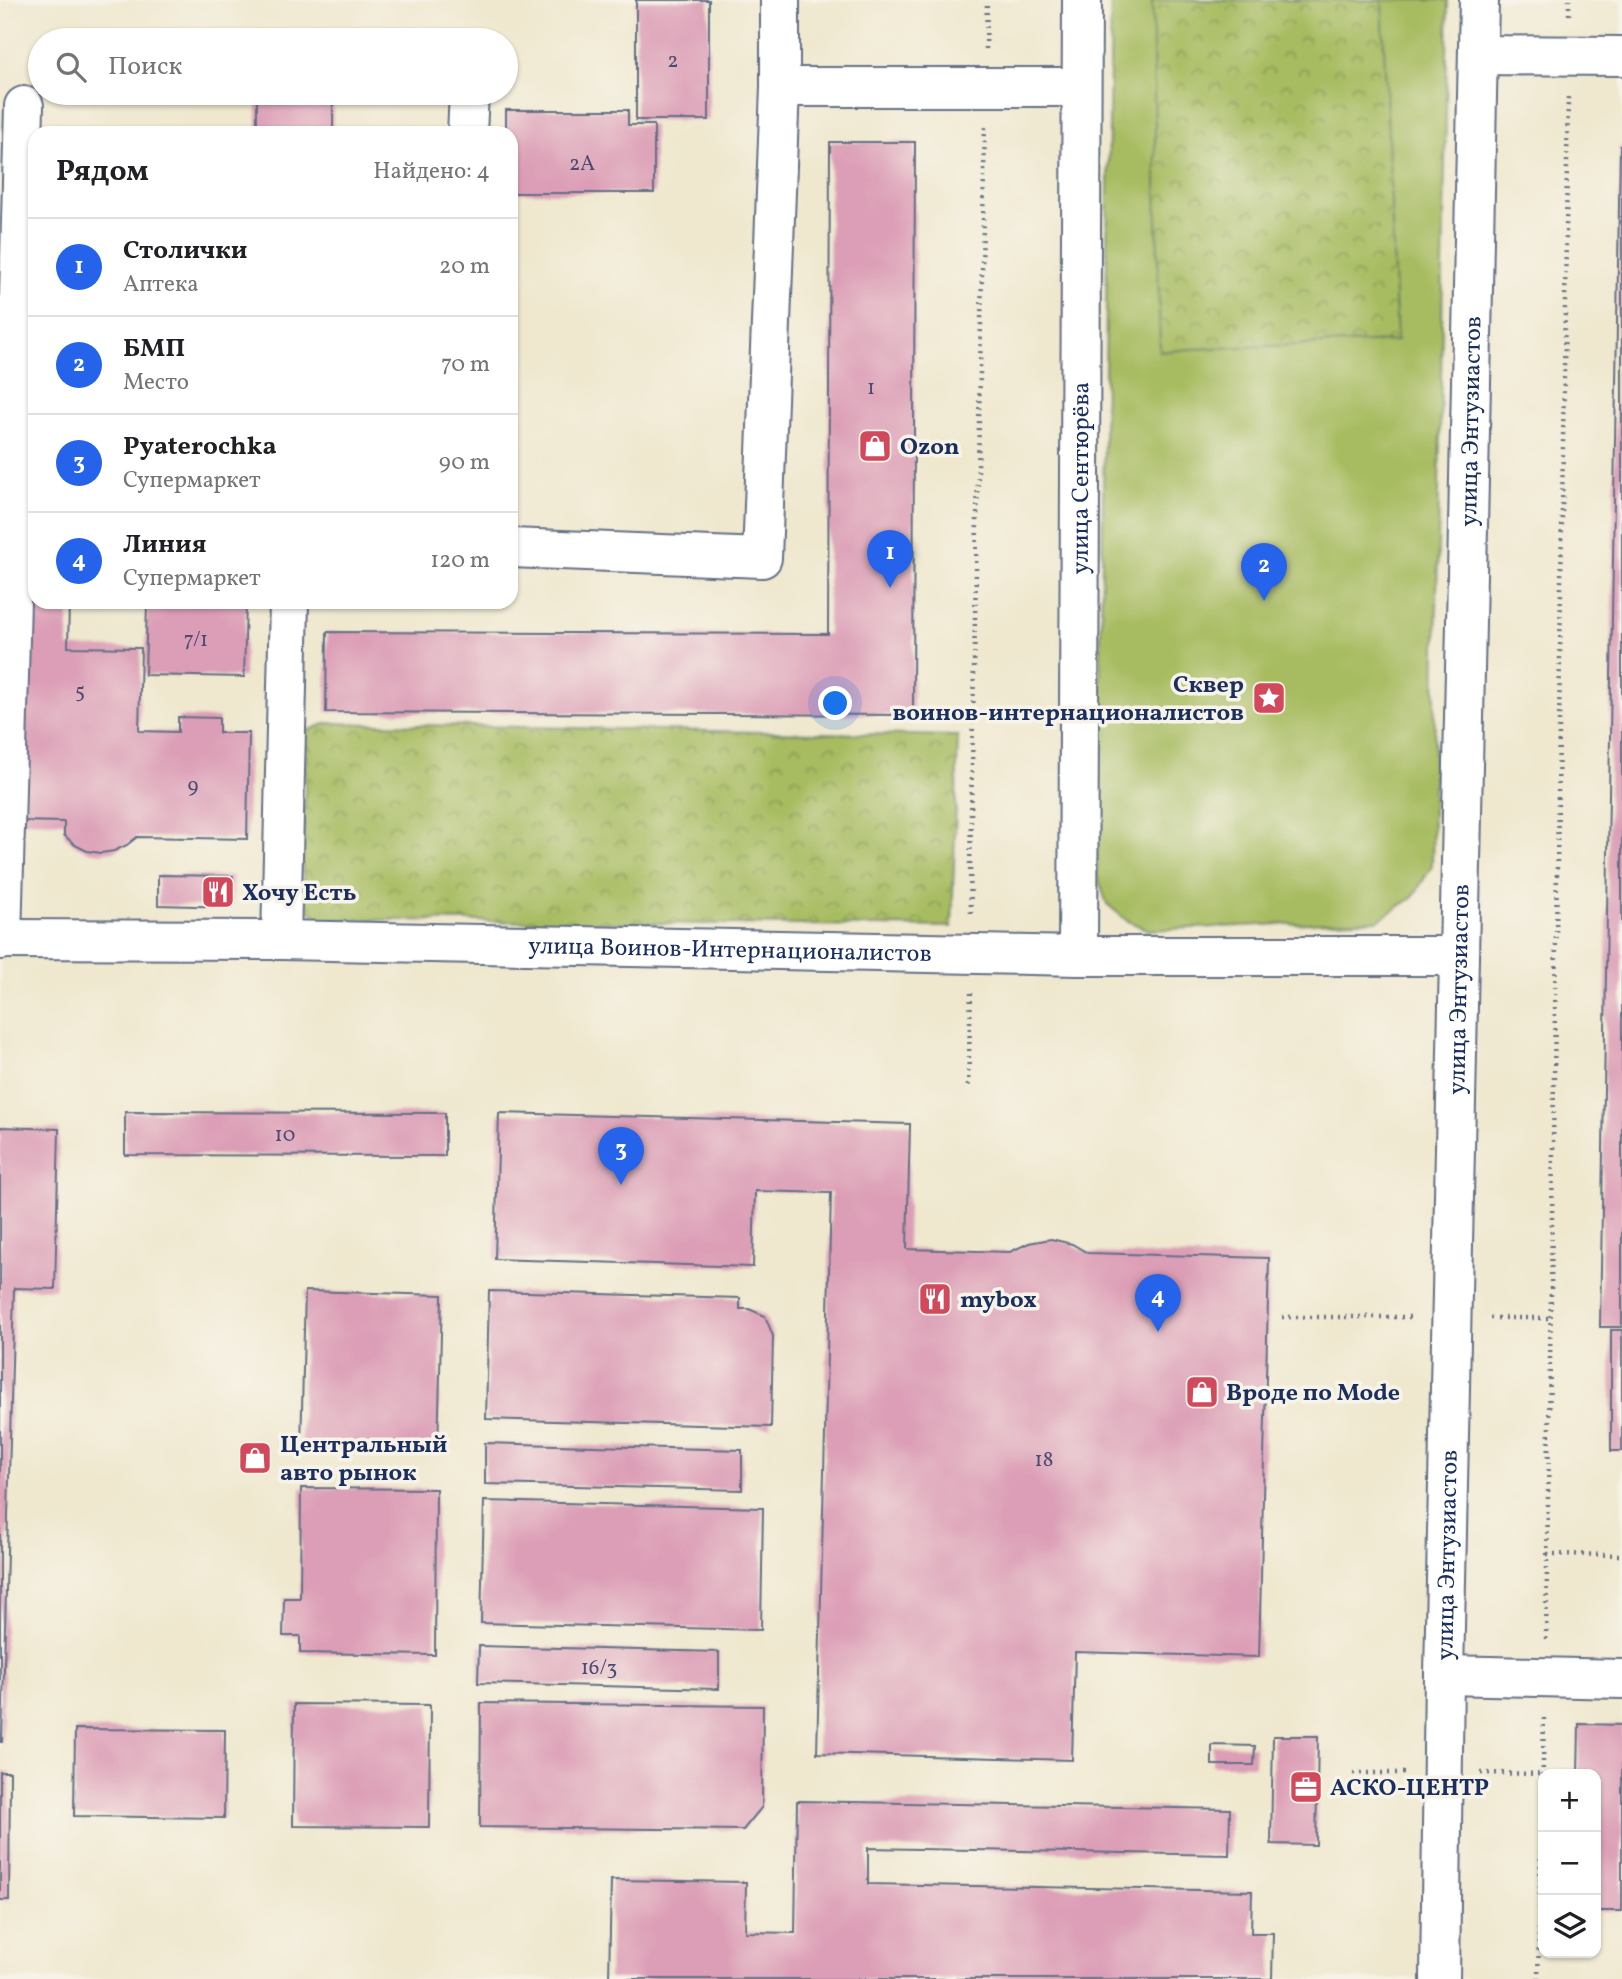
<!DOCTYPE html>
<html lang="ru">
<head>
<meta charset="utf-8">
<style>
	:root { --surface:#fff; --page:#f2f2f2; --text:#202124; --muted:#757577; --line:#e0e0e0; --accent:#2563eb }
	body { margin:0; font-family:Vollkorn,serif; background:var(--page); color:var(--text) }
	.controls { position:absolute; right:21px; bottom:21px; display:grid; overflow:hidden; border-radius:14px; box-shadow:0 2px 5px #0004 }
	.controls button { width:63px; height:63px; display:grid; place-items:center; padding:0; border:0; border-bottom:2px solid var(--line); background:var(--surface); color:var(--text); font:35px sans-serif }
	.you { position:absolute; left:836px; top:704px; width:24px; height:24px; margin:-18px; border:5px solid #fff; border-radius:50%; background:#1a73e8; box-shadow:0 0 0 10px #1a73e833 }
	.badge { display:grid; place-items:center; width:46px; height:46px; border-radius:50%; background:var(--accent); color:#fff; font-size:23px; font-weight:700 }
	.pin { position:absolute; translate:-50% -58px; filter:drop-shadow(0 2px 4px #0008) }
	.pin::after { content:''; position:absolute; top:37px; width:24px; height:21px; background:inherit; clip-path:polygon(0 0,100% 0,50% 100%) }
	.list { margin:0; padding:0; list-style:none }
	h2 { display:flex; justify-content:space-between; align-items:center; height:91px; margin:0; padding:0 28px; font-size:30px }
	h2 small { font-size:23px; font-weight:400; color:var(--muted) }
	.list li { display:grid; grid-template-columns:46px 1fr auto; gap:21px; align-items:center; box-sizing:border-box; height:98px; padding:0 28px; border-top:2px solid var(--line) }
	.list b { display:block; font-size:26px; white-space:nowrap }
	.list p { margin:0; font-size:23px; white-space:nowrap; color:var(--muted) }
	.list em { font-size:23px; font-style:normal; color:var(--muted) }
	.icon { flex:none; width:38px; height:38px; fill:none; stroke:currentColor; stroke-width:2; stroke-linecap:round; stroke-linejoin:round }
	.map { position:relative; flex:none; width:1622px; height:1979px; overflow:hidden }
	.search { position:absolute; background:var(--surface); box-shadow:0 2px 5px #0004; left:28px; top:28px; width:490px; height:77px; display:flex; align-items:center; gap:18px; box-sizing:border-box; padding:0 24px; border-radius:38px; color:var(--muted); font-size:26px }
	.panel { position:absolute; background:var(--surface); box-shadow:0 2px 5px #0004; left:28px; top:126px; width:490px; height:483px; border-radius:21px }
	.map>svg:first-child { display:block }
	.grass { fill:#a7bc61; stroke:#617660; stroke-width:2 }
	.park { fill:url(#park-crowns); stroke:#617660; stroke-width:2 }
	.building { fill:#dc9eb6 }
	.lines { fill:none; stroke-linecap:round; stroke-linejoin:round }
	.minor-casing { stroke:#657086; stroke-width:42 }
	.major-casing { stroke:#657086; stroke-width:42 }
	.path { stroke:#657086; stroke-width:4.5; stroke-dasharray:2 5; stroke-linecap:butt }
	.minor { stroke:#fff; stroke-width:38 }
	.major { stroke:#fff; stroke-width:38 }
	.labels { text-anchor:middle; stroke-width:7; stroke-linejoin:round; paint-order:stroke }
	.number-label { font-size:21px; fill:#4b4b74 }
	.street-label { font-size:24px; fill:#1b2f5e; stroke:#f7f3e8 }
	.poi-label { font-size:24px; font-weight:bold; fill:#1b2f5e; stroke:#f7f3e8; text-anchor:start }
</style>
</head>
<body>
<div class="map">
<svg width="1622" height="1979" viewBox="0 0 1622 1979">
	<defs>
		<pattern id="park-crowns" width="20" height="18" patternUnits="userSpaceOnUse" patternTransform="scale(1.75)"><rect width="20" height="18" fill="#a7bc61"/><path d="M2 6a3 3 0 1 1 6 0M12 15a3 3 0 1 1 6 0" fill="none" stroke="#879953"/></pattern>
	</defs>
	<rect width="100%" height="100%" fill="#f7f3e8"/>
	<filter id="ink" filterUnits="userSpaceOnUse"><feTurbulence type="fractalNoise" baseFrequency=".0143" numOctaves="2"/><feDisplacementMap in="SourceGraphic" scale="14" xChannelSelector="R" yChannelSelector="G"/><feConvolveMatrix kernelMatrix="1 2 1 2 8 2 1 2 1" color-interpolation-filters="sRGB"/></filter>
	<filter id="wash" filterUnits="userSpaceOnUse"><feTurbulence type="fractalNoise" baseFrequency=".00686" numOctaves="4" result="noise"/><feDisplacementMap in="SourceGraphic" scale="28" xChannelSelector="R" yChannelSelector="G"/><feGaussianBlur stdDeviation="1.57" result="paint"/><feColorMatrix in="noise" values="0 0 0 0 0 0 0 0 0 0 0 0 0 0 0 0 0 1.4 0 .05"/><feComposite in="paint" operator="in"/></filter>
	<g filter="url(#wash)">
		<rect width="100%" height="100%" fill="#efe8cf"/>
		<path class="grass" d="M1111,0H1448L1432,866L1412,898L1378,920L1148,930L1126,920L1107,904L1097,875Z"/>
		<path class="park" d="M1152,0H1382L1397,341L1191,349L1160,352Z
			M327,723L958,736L952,927L321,919L308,910L302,870L307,731Z"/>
		<g id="blocks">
			<path class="building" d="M636,0H709V120H636Z
				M333,37V40H295V38Z
				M257,93H333V133H257Z
				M506,110H628V125H654V193H511V133H506Z
				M830,142H915L913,715L326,712L327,632L828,634Z
				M1620,146H1622V1327H1600Z
				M23,582H35V602H69L68,647L141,648L139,731L178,732V717L219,718V733H249L247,839L137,837L127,845L114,851L101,853L87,851L75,845L64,835V822L19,821Z
				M147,602H246L244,677L145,675Z
				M158,875L233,876L232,907L158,905Z
				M125,1112L445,1113V1156L125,1155Z
				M499,1113L910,1124L907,1249L1010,1252L1029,1243L1051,1239L1072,1244L1088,1253L1269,1258L1259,1657L1075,1652L1072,1760L817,1753L831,1193L755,1191L753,1267L495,1259Z
				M0,1127L59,1129L55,1289L14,1288L2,1742H0Z
				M305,1291L442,1295L438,1451L301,1448Z
				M489,1291L740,1298V1309H749L765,1316L773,1336L771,1427L486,1419Z
				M1611,1330H1622V1451H1611Z
				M485,1443L742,1450V1490L485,1484Z
				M301,1488L436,1489L435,1655L300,1653V1636H283L284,1598H300Z
				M484,1501L763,1508L761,1630L481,1623Z
				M479,1646L719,1652V1689L478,1683Z
				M481,1703L763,1706L762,1807L743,1830L480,1827Z
				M294,1704L430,1705L429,1827L293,1826Z
				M1579,1724L1622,1725V1911H1596V1774H1578Z
				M75,1729L225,1730L224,1818L74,1816Z
				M1273,1736H1318L1316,1845L1271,1844Z
				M1212,1745L1255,1746L1254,1765H1212Z
				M0,1772H10L9,1900H0Z
				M797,1801L1230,1809L1229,1855L868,1848V1884L1252,1891L1251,1933H1273L1272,1979H609L611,1880L746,1882L745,1932L795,1933Z"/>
		</g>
	</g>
	<g filter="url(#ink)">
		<use href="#blocks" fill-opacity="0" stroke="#657086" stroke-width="2"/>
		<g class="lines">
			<defs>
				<g id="minor">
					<path d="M1478,55L1622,56"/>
					<path d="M780,87V0"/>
					<path d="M467,133L469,93"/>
					<path d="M511,548L762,558L780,87H1081"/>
					<path id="s1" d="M0,939L281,940L1078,956H1459"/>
					<path d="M2,940L24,106"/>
					<path d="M281,940L289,602"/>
					<path id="s2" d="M1078,956L1082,0"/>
					<path d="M1444,1675L1622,1679"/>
				</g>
				<g id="major">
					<path id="s3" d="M1440,1979L1444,1675L1479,0"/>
				</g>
			</defs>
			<use href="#minor" class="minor-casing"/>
			<use href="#major" class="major-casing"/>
			<path class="path" d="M1569,15V0
				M986,49L987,0
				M971,913L970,867L985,124
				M968,1086L971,992
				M1282,1317H1411
				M1490,1318H1551
				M1547,1554L1622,1555
				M1546,1639L1568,94
				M1353,1773H1405
				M1481,1773L1543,1774
				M1538,1979L1544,1717"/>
			<use href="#minor" class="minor"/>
			<use href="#major" class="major"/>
		</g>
	</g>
	<defs>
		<symbol id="shop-square" viewBox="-11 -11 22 22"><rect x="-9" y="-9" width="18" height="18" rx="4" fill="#d1495b" stroke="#f7f3e8"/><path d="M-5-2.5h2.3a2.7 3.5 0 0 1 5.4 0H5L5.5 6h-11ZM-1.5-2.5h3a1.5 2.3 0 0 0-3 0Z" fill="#fff"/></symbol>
		<symbol id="sight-square" viewBox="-11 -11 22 22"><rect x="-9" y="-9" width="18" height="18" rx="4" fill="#d1495b" stroke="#f7f3e8"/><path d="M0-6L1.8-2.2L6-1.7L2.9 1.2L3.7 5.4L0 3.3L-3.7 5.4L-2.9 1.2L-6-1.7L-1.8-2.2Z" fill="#fff"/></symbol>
		<symbol id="restaurant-square" viewBox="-11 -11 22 22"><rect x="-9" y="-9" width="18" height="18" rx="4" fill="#d1495b" stroke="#f7f3e8"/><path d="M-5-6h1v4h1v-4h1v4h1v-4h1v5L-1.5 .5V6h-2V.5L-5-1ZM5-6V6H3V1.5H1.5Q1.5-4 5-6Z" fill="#fff"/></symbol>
		<symbol id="office-square" viewBox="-11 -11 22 22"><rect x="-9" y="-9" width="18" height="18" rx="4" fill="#d1495b" stroke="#f7f3e8"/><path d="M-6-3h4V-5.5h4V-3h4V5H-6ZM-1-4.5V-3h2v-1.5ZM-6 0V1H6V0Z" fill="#fff"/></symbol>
	</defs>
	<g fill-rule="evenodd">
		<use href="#shop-square" x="856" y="427" width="38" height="38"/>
		<use href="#sight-square" x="1250" y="679" width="38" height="38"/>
		<use href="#restaurant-square" x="199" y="873" width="38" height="38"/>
		<use href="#restaurant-square" x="916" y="1280" width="38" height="38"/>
		<use href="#shop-square" x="1183" y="1373" width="38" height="38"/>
		<use href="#shop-square" x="236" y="1439" width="38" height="38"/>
		<use href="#office-square" x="1287" y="1768" width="38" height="38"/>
	</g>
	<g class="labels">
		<g class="number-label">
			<text x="673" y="67">2</text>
			<text x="582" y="170">2А</text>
			<text x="871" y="394">1</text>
			<text x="196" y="646">7/1</text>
			<text x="80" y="697">5</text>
			<text x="193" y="792">9</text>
			<text x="285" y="1141">10</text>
			<text x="1044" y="1466">18</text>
			<text x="599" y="1674">16/3</text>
		</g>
		<g class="street-label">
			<text dy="8" stroke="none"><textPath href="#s3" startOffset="1558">улица Энтузиастов</textPath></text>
			<text dy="8" stroke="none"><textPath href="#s2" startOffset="478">улица Сентюрёва</textPath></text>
			<text dy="8" stroke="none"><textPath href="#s1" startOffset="730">улица Воинов-Интернационалистов</textPath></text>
			<text dy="8" stroke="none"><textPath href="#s3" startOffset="990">улица Энтузиастов</textPath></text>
			<text dy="8" stroke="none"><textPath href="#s3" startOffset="424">улица Энтузиастов</textPath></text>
		</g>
		<g class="poi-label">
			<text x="900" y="454">Ozon</text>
			<text x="1244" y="692" text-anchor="end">Сквер<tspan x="1244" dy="28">воинов-интернационалистов</tspan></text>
			<text x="242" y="900">Хочу Есть</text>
			<text x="960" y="1307">mybox</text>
			<text x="1226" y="1400">Вроде по Mode</text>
			<text x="280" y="1452">Центральный<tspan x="280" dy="28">авто рынок</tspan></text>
			<text x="1330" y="1795">АСКО-ЦЕНТР</text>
		</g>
	</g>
</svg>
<div class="controls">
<button>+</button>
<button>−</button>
<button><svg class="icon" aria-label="layers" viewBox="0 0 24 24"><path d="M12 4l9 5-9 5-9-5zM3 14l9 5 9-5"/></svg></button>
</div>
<div class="you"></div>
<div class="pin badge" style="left:890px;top:588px">1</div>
<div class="pin badge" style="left:1264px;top:601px">2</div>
<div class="pin badge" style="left:621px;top:1185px">3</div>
<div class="pin badge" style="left:1158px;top:1332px">4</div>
<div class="search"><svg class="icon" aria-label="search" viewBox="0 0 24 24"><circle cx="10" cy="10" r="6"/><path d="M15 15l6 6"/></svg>Поиск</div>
<section class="panel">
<h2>Рядом<small>Найдено: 4</small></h2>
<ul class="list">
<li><span class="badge">1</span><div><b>Столички</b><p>Аптека</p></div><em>20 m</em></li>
<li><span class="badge">2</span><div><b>БМП</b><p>Место</p></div><em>70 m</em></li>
<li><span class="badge">3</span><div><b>Pyaterochka</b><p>Супермаркет</p></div><em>90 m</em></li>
<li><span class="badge">4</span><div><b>Линия</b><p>Супермаркет</p></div><em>120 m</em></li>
</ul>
</section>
</div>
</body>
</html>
